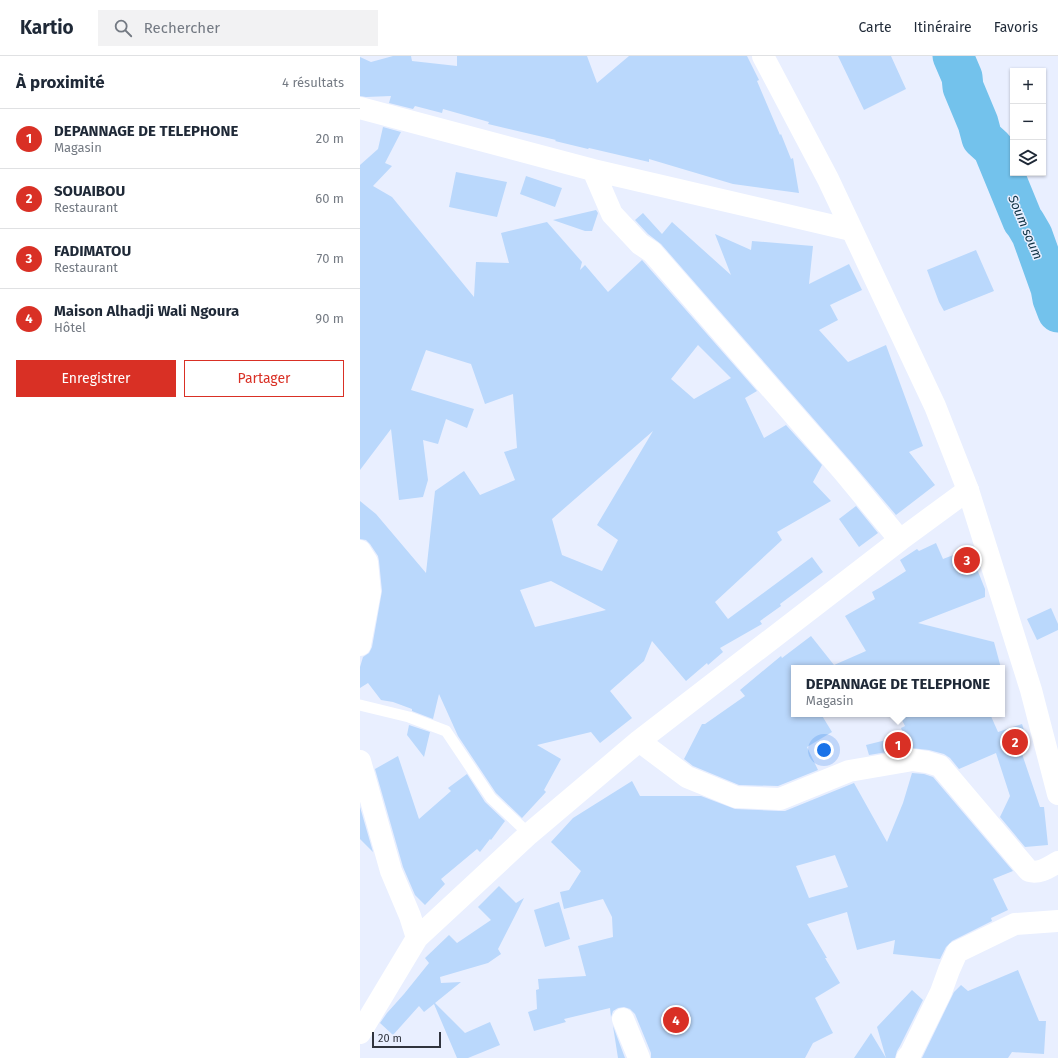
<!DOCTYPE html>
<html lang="fr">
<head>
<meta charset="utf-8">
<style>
	:root { --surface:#fff; --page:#f2f2f3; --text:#1f2937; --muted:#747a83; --line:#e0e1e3; --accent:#d93025 }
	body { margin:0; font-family:"Fira Sans",sans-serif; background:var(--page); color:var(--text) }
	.controls { position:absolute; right:12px; top:12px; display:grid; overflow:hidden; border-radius:0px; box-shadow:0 1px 3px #0004 }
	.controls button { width:36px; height:36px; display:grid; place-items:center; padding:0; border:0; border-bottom:1px solid var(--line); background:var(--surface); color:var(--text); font:20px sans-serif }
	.scale { position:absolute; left:12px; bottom:10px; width:69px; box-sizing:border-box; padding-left:4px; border:2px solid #30343e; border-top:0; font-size:11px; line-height:14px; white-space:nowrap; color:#30343e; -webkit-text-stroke:3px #e9efff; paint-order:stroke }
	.you { position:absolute; left:464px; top:694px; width:14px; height:14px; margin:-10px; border:3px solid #fff; border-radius:50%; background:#1a73e8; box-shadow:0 0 0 6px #1a73e833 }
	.badge { display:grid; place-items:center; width:26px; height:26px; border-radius:50%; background:var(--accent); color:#fff; font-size:13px; font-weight:700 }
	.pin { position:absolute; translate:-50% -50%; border:2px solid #fff; box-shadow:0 1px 4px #0006 }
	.popup { position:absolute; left:431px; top:609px; width:214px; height:52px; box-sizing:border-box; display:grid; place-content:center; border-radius:0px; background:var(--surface); filter:drop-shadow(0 1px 3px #0005); font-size:13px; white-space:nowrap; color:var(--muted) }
	.popup b { font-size:15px; color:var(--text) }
	.popup::after { content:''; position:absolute; left:50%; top:100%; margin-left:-8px; border:8px solid transparent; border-top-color:var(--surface) }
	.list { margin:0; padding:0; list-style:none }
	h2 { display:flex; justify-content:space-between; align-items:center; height:52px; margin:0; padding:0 16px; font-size:17px }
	h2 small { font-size:13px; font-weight:400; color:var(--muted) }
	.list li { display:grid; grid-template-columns:26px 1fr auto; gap:12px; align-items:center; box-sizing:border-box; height:60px; padding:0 16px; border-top:1px solid var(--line) }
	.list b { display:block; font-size:15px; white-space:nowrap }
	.list p { margin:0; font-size:13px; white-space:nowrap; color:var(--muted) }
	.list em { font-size:13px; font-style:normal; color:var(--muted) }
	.actions { display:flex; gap:8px; padding:12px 16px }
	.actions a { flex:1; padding:9px 0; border:1px solid var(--accent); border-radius:0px; text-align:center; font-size:14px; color:var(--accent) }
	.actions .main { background:var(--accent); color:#fff }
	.icon { flex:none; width:22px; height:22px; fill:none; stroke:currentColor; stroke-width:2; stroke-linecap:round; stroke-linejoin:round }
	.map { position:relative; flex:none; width:698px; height:1002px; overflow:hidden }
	header { display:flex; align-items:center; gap:24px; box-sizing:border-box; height:56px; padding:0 20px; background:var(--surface); border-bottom:1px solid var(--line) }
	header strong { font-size:19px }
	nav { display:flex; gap:22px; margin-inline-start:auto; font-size:14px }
	.search { width:280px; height:36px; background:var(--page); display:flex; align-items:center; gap:10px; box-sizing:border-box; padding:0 14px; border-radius:0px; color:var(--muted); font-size:15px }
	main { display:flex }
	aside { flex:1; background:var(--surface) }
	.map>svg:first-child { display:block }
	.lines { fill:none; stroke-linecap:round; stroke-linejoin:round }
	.river { stroke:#73c2ec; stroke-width:41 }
	.building { fill:#bad8fc; fill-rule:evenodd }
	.lane { stroke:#fff; stroke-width:11 }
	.street { stroke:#fff; stroke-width:22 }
	.primary { stroke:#fff; stroke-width:22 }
	.labels { text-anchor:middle; stroke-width:3; stroke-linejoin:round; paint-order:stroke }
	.water-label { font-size:13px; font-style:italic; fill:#0e3244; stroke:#e9efff }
</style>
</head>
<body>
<header>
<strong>Kartio</strong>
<div class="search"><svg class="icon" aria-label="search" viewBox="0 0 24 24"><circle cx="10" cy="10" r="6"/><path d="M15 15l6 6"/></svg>Rechercher</div>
<nav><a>Carte</a><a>Itinéraire</a><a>Favoris</a></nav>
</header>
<main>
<aside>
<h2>À proximité<small>4 résultats</small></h2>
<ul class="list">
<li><span class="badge">1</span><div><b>DEPANNAGE DE TELEPHONE</b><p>Magasin</p></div><em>20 m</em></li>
<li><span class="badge">2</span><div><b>SOUAIBOU</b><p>Restaurant</p></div><em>60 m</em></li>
<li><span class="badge">3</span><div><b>FADIMATOU</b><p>Restaurant</p></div><em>70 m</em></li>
<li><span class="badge">4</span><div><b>Maison Alhadji Wali Ngoura</b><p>Hôtel</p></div><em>90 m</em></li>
</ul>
<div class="actions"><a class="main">Enregistrer</a><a>Partager</a></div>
</aside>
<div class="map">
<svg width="698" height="1002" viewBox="0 0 698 1002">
	<rect width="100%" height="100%" fill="#e9efff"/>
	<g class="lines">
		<path class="river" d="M593,0L602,21L603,31L618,67L622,82L633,92L663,165L665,167L672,179L691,232L693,243L698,256"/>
	</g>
	<path class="building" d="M33,0H51L52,5L97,10V0H227L237,27L269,0H387L399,24L397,25L420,79L421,78L431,103L433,102L439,137L373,128L289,103V106L229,92L228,93L195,85L196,84L128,68L129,66L83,53L82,57L55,50L53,53L29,47L31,40L6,41L0,40V1L11,6Z
		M478,0H531L546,33L504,54Z
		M23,71L41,76L25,107L32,110L13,130L32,141L114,241L116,206L149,207L141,177L187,166L222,206L220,214L225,209L248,236L282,204L397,335L385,342L404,382L426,369L462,409L453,426L471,445L417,476L422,484L355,546L368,563L452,501L463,516L420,548L421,550L400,565L402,568L360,592L363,596L348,609L347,607L326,625L292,585L284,605L250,635L272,662L240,687L231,676L177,689L201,703L184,734L186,736L162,762L136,737L98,680L79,638L73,663L52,655V653L33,646L21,644L8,627L0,632V611L3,601L9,597L12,591L22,535L19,505L18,500L10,488L6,484L0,483V445L16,458L66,517L75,435L104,415L120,439L155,424L144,396L157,392L153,338L125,348L111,308L66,294L51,334L114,353L107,372L86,363L78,388L63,384L68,424L63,441L39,444L31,373L0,414V109L18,93ZM338,289L371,322L334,343L311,323ZM293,375L237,469L258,484L242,515L202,499L192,463ZM191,525L246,554L175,571L160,534Z
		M96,116L147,126L137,161L89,151Z
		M166,120L202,132L195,151L160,138Z
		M236,154L238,157L232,175H225L193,164Z
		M283,157L302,178L312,166L371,219L355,178L391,194L392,185L453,190L449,228L489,208L502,234L470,249L478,264L459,274L488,306L526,289L563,390L549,396L575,429L536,459L492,407L301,188L288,178L275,164Z
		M616,194L634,235L584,255L579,246L567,214Z
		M496,450L518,477L499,491L479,463Z
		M576,487L583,503L609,493L625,533V541L558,567L634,586L641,612H434V658H461L472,676L447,691L458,714L418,730L379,729L333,710L324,703L342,668H345L385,640L380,634L421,600L422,602L451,580L474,609L506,595L485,560L515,543L512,536L521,531L546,515L540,504L557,493L559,495Z
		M691,552L698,568V574L677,584L667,563Z
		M539,658H630L638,676L662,668L669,689L660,692L680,751H684L688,789L665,791L640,761L650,740L636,697L599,713L590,702L584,698L569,694L551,692L509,699L506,689L530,683L529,681L543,677L541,672L545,670Z
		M49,669L70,676L64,701L47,679Z
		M38,700L59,763L91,735L88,732L107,718L125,746L145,765L131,784L130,783L120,796L117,793L81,823L85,828L65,849L55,839L43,811L15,713Z
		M552,717L564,718L573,721L653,815L633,823L648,854L631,862L632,865L592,885L586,891L580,903L533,898L535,884L497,894L487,856L447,868L467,902H465L480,927L455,942L473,977L453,987L445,1002H291V997L275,958L270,953L264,951L258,952L253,955L251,961L250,952L204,963L206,966L174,975L168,956L177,953L176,934L179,933L178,923L226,920L218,890L253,881L252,861L243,843L204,853L200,836L209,834L221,815L191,786L213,762L272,725L280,740H341L375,753L419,755H425L494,727L527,786L543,747ZM475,799L488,831L449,842L436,810Z
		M0,751L13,796L0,783Z
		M139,830L156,847L164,842L138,893L141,898L128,907L80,921L81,927L101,926L75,947L105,977L130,966L140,989L108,1002H97L74,948L64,956L59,950L33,979L20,967L27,957L44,938L69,907L65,902L89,879L97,887L131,864L118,851Z
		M199,846L210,883L185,891L174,854Z
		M658,914L679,965H686L684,998L652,996L648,1002H562L594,936L601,929L608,935Z
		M552,934L563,944L540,990L537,995L535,1002H526L517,971Z
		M253,970L265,1002H258Z
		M511,977L526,1002H494Z"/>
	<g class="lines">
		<path class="lane" d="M0,649L49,661L86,675L131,742L169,778"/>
		<path class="street" d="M0,52L233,114L491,174
			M233,114L252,158L280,188L292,196L483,415L540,484
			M0,495L7,506L10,536L0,589
			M279,685L327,721L376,741L420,743L489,715L553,704L567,706L580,710L669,815C680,818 689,811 698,806
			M0,705L31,815L50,860L57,882
			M263,963L279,1002
			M0,977L57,882L169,778L279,685L540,484L608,434
			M547,1002L551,997L581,936L589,914L597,896L655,868L698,865"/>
		<path class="primary" d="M403,0L468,123L575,350L608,434L671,634L698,738"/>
	</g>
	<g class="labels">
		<g class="water-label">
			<text transform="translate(666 171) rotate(67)" y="5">Soum soum</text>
		</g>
	</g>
</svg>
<div class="controls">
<button>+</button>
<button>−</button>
<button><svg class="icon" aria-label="layers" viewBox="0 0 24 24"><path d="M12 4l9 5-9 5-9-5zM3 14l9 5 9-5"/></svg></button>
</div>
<div class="scale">20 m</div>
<div class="you"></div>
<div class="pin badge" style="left:538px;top:689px">1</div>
<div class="popup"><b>DEPANNAGE DE TELEPHONE</b>Magasin</div>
<div class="pin badge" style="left:655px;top:686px">2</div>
<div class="pin badge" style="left:607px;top:504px">3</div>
<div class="pin badge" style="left:316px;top:964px">4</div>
</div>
</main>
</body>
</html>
